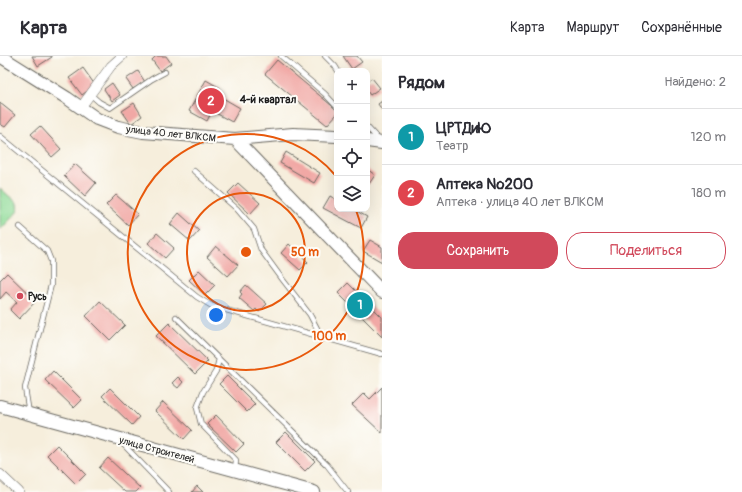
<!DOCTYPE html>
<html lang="ru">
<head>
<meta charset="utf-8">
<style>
	:root { --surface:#fff; --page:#f2f2f3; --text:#2b2b33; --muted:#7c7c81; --line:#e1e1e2; --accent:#d1495b }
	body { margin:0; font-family:Pangolin,sans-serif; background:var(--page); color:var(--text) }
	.controls { position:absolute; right:12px; top:12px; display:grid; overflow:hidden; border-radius:8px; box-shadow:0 4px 16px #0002 }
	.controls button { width:36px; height:36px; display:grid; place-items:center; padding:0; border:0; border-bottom:1px solid var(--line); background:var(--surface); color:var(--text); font:20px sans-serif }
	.you { position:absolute; left:216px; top:259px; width:14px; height:14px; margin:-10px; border:3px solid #fff; border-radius:50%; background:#1a73e8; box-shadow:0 0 0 6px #1a73e833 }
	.badge { display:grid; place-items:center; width:26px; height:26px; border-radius:50%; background:var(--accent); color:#fff; font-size:13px; font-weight:700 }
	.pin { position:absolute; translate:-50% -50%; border:2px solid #fff; box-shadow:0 1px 4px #0006 }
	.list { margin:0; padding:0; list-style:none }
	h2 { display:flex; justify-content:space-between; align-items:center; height:52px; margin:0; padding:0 16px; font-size:17px }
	h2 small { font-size:13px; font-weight:400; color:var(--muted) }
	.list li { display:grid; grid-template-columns:26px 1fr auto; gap:12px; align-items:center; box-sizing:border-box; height:56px; padding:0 16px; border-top:1px solid var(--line) }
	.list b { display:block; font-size:15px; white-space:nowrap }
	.list p { margin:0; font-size:13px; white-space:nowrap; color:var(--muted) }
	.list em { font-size:13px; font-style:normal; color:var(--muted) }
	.actions { display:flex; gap:8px; padding:12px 16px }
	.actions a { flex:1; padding:9px 0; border:1px solid var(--accent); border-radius:16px; text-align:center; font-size:14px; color:var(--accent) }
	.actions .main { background:var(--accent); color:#fff }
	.icon { flex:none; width:22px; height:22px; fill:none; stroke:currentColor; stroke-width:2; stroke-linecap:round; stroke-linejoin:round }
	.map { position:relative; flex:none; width:382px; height:436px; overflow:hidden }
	header { display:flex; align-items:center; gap:24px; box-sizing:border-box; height:56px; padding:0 20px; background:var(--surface); border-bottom:1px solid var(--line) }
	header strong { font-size:19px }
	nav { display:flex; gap:22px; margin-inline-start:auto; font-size:14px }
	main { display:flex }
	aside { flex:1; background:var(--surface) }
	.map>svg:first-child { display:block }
	.green { fill:#90dc99; stroke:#567c5a }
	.building { fill:#f1a8a5 }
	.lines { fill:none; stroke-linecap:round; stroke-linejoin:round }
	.lane-casing { stroke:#68665f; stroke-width:6 }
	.street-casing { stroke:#68665f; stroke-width:10 }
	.secondary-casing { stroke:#68665f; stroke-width:14 }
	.lane { stroke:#fff; stroke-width:4.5 }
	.street { stroke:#fff; stroke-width:9 }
	.secondary { stroke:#fff; stroke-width:12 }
	.ring { fill:none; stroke:#e8590c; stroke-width:2 }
	.poi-dot { fill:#d1495b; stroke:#fdfcf7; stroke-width:1.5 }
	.labels { text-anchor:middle; stroke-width:4; stroke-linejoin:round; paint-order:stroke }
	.street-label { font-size:10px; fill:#1c1c1c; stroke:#fdfcf7 }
	.poi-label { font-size:10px; font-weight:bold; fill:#1c1c1c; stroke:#fdfcf7; text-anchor:start }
	.neighbourhood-label { font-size:11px; font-weight:bold; fill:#1c1c1c; stroke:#fdfcf7 }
	.centre { fill:#e8590c; stroke:#fdfcf7; stroke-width:2 }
	.ring-label { font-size:12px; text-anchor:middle; font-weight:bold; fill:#e8590c; stroke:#fdfcf7; stroke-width:4; stroke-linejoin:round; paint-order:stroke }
</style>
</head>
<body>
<header>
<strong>Карта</strong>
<nav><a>Карта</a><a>Маршрут</a><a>Сохранённые</a></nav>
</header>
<main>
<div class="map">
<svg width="382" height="436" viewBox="0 0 382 436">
	<rect width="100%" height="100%" fill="#fdfcf7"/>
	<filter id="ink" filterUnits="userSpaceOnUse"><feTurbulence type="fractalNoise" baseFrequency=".025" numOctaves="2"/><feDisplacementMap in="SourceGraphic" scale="8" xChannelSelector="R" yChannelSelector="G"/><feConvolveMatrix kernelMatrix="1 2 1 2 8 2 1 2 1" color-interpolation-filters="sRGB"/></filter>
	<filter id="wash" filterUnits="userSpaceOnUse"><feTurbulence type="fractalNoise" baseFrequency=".012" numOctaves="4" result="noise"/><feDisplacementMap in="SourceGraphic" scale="16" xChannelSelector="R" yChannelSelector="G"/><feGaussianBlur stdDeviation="0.9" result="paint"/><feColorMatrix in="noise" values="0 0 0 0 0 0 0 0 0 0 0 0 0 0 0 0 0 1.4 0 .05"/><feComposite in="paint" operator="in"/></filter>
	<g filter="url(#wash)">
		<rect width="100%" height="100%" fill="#f6eedc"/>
		<path class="green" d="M0,132L17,147L18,155L0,174Z"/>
		<g id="blocks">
			<path class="building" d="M32,0H52V1L38,10Z
				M156,0H166L171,7L160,15L152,4Z
				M343,0H357L362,6L352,13Z
				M277,4L337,54V58L327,69L265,18Z
				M83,12L95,29L82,39L69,22Z
				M138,15L145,26L133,33L126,23Z
				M372,22L380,32L370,39L367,35V25Z
				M206,24L220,32L216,38L240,52L232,66L212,55L207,65L189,55Z
				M112,27L120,39L112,45L104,33Z
				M382,45V54L378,48Z
				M0,47L15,59L5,71L0,68Z
				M134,47L142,60L131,68L122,55Z
				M40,70L61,93L52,101L31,78Z
				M286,96L320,117L314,127L280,107Z
				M75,108L96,127L85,140L64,120Z
				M367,113L375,119L369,128L367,127Z
				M238,127L260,147L250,158L228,137Z
				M116,139L138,158L128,169L106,149Z
				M330,140L337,144V153H353L367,161L361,172L323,152Z
				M179,157L199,175L190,185L170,168Z
				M157,177L174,192L165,202L148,187Z
				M370,184L382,191V206L363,195Z
				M289,188L308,206L300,214L281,197Z
				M216,190L238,209L228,220L207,201Z
				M199,214L215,229L205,239L189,224Z
				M7,217L36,245L19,263L10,254L17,246L6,236L0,243V224Z
				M348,227L382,261V281L338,237Z
				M246,229L267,248L259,256L256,253L254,255L239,242L242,238L240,236Z
				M100,245L125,269L110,284L86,260Z
				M169,267L208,305L195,318L156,280Z
				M53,315L82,344L74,352L45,324Z
				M227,320L255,348L247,356L219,328Z
				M178,321L183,326L178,332L172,327Z
				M382,331V377L352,349L364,337L370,343Z
				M110,332L139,361L132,369L102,340Z
				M163,346L192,374L184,383L155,355Z
				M216,359L244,388L236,396L207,368Z
				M286,376L315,405L305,415L276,386Z
				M57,389L86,418L76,428L47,399Z
				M108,402L140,432L136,436H125L99,412Z
				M197,430L203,436H192Z"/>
		</g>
	</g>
	<g filter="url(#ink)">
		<use href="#blocks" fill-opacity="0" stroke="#68665f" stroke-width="1"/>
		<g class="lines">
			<defs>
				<path id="lane" d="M281,0L325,38L337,51
					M325,0L335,10L338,15
					M90,38L99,46L110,52L152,23L165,16
					M367,71L379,84
					M0,80L197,241L212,250L382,298
					M194,115L237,153L254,173L261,194L283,224L310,259L321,280
					M20,171L47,195L51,205V229L25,332L29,357
					M176,261L327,409L348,436
					M219,303L216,315L203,336L197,352L201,368L236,404L235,414
					M122,387L169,436"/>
				<path id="street" d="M81,51L111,10L122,0
					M0,418L19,436"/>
				<path id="secondary" d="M0,0L67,42L97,63L118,71L143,76L235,83L293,78L337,80
					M235,83L382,236
					M367,85L382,87
					M0,350L314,436"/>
			</defs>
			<use href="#lane" class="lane-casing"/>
			<use href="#street" class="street-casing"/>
			<use href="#secondary" class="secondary-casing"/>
			<use href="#lane" class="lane"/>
			<use href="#street" class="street"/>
			<use href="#secondary" class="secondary"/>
		</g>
	</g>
	<g class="ring">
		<circle cx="246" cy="196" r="59"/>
		<path d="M356 154A118 118 0 1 1 336 120"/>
	</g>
	<circle class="poi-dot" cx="20" cy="240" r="4"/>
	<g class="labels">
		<g class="street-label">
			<text transform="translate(171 77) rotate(6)" y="4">улица 40 лет ВЛКСМ</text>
			<text transform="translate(157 393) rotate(15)" y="4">улица Строителей</text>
		</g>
		<g class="poi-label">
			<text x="28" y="244">Русь</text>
		</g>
		<g class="neighbourhood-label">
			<text x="268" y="47">4-й квартал</text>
		</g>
	</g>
	<circle cx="246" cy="196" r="6" class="centre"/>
	<g class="ring-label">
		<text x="305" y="200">50 m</text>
		<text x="329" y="284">100 m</text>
	</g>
</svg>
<div class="controls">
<button>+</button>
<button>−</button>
<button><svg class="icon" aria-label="locate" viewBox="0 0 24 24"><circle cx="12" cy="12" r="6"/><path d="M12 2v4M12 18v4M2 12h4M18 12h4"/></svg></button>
<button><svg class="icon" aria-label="layers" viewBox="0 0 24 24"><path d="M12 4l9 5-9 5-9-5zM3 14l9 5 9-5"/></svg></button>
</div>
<div class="you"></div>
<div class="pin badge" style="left:360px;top:249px;background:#0f9aa8">1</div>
<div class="pin badge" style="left:211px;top:45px;background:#e0444e">2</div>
</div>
<aside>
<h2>Рядом<small>Найдено: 2</small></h2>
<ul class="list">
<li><span class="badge" style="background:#0f9aa8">1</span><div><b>ЦРТДиЮ</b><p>Театр</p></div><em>120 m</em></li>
<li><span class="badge" style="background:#e0444e">2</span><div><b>Аптека №200</b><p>Аптека · улица 40 лет ВЛКСМ</p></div><em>180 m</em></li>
</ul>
<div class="actions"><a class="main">Сохранить</a><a>Поделиться</a></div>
</aside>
</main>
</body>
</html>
